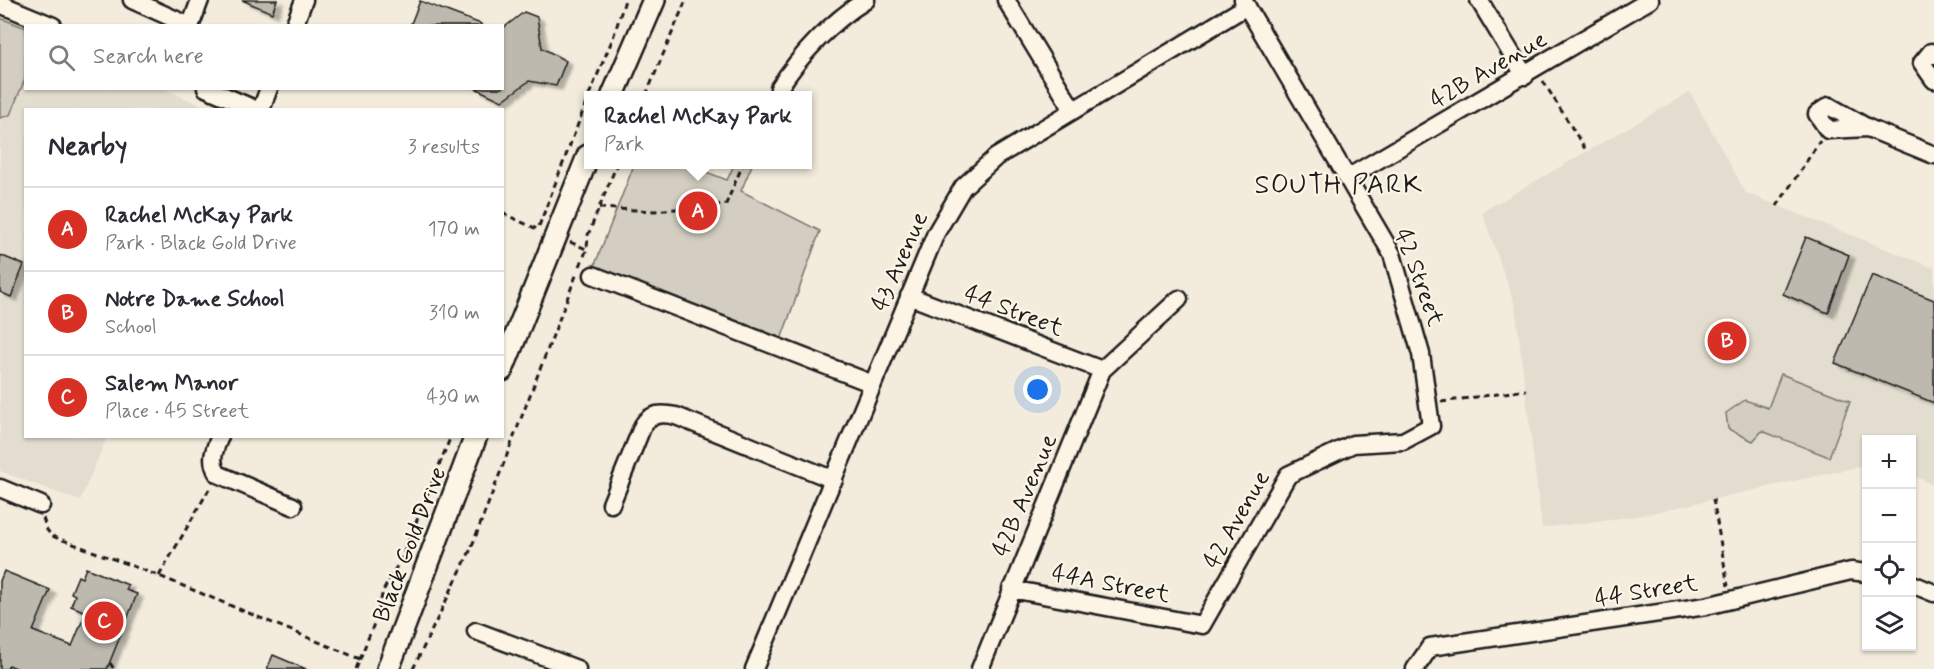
<!DOCTYPE html>
<html lang="en">
<head>
<meta charset="utf-8">
<style>
	:root { --surface:#fff; --page:#f2f2f3; --text:#2b2b33; --muted:#7c7c81; --line:#e1e1e2; --accent:#d93025 }
	body { margin:0; font-family:Mynerve,sans-serif; background:var(--page); color:var(--text) }
	.controls { position:absolute; right:18px; bottom:18px; display:grid; overflow:hidden; border-radius:0px; box-shadow:0 2px 4px #0004 }
	.controls button { width:54px; height:54px; display:grid; place-items:center; padding:0; border:0; border-bottom:2px solid var(--line); background:var(--surface); color:var(--text); font:30px sans-serif }
	.you { position:absolute; left:1038px; top:390px; width:21px; height:21px; margin:-15px; border:4px solid #fff; border-radius:50%; background:#1a73e8; box-shadow:0 0 0 9px #1a73e833 }
	.badge { display:grid; place-items:center; width:39px; height:39px; border-radius:50%; background:var(--accent); color:#fff; font-size:20px; font-weight:700 }
	.pin { position:absolute; translate:-50% -50%; border:3px solid #fff; box-shadow:0 2px 6px #0006 }
	.popup { position:absolute; left:584px; top:91px; width:228px; height:78px; box-sizing:border-box; display:grid; place-content:center; border-radius:0px; background:var(--surface); filter:drop-shadow(0 2px 4px #0005); font-size:20px; white-space:nowrap; color:var(--muted) }
	.popup b { font-size:22px; color:var(--text) }
	.popup::after { content:''; position:absolute; left:50%; top:100%; margin-left:-12px; border:12px solid transparent; border-top-color:var(--surface) }
	.list { margin:0; padding:0; list-style:none }
	h2 { display:flex; justify-content:space-between; align-items:center; height:78px; margin:0; padding:0 24px; font-size:26px }
	h2 small { font-size:20px; font-weight:400; color:var(--muted) }
	.list li { display:grid; grid-template-columns:39px 1fr auto; gap:18px; align-items:center; box-sizing:border-box; height:84px; padding:0 24px; border-top:2px solid var(--line) }
	.list b { display:block; font-size:22px; white-space:nowrap }
	.list p { margin:0; font-size:20px; white-space:nowrap; color:var(--muted) }
	.list em { font-size:20px; font-style:normal; color:var(--muted) }
	.icon { flex:none; width:33px; height:33px; fill:none; stroke:currentColor; stroke-width:2; stroke-linecap:round; stroke-linejoin:round }
	.map { position:relative; flex:none; width:1934px; height:669px; overflow:hidden }
	.search { position:absolute; background:var(--surface); box-shadow:0 2px 4px #0004; left:24px; top:24px; width:480px; height:66px; display:flex; align-items:center; gap:15px; box-sizing:border-box; padding:0 21px; border-radius:0px; color:var(--muted); font-size:22px }
	.panel { position:absolute; background:var(--surface); box-shadow:0 2px 4px #0004; left:24px; top:108px; width:480px; height:330px; border-radius:0px }
	.map>svg:first-child { display:block }
	.built { fill:#e3ddcf }
	.green { fill:#d3cec1; stroke:#78756e; stroke-width:1.5 }
	.building { fill:#beb9ae; stroke:#1c1c1c; stroke-width:1.5; filter:url(#shadow) }
	.lines { fill:none; stroke-linecap:round; stroke-linejoin:round }
	.minor-casing { stroke:#1c1c1c; stroke-width:21 }
	.major-casing { stroke:#1c1c1c; stroke-width:26 }
	.path { stroke:#1c1c1c; stroke-width:3; stroke-dasharray:6 4.5; stroke-linecap:butt }
	.minor { stroke:#fcf5e5; stroke-width:16 }
	.major { stroke:#fcf5e5; stroke-width:21 }
	.labels { text-anchor:middle; stroke-width:4.5; stroke-linejoin:round; paint-order:stroke }
	.street-label { font-size:24px; fill:#1c1c1c; stroke:#fcf5e5 }
	.quarter-label { font-size:27px; letter-spacing:1.5px; fill:#1c1c1c; stroke:#fcf5e5 }
</style>
</head>
<body>
<div class="map">
<svg width="1934" height="669" viewBox="0 0 1934 669">
	<defs>
		<filter id="shadow"><feDropShadow dx="6" dy="4" stdDeviation="1.5" flood-color="#0004"/></filter>
	</defs>
	<rect width="100%" height="100%" fill="#f3ecdd"/>
	<filter id="ink" filterUnits="userSpaceOnUse"><feTurbulence type="fractalNoise" baseFrequency=".0167" numOctaves="2"/><feDisplacementMap in="SourceGraphic" scale="12" xChannelSelector="R" yChannelSelector="G"/><feConvolveMatrix kernelMatrix="1 2 1 2 8 2 1 2 1" color-interpolation-filters="sRGB"/></filter>
	<g filter="url(#ink)">
		<path class="built" d="M0,15L26,26V88L165,89L209,109L26,110V436L107,437L80,501L0,471Z
			M1690,92L1746,193L1934,268V485L1912,475V440H1866V465L1638,516L1542,528L1515,305L1482,212Z"/>
		<path class="green" d="M0,18L26,28L25,79L10,115L0,118Z
			M634,165H688L727,180L734,165H752L741,191L820,231L778,348L590,277Z
			M1781,374L1850,401L1829,457L1762,431L1753,441L1728,429L1726,413L1745,400L1768,408Z"/>
		<path class="building" d="M242,0H277L272,13Z
			M420,1L481,24V26H410Z
			M524,12L537,17L542,48L566,61L556,86L529,81L502,101L475,88H502V29Z
			M1806,237L1849,255L1828,313L1783,294Z
			M0,255L24,265L11,297L0,292Z
			M1872,275L1934,300V403L1835,363Z
			M86,568L128,585L126,590L137,594L107,669H18L9,665L7,669H0V581L4,571L50,590L33,631L72,646L86,612L71,606L75,595L71,593L78,576L82,578Z
			M273,655L306,669H267Z"/>
		<g class="lines">
			<defs>
				<path id="minor" d="M132,0L190,26
					M1006,0L1073,110
					M1479,0L1525,76
					M0,4L53,26
					M191,24L200,0
					M294,26L304,0
					M1934,55L1931,52L1922,63L1934,80
					M206,88L257,110
					M779,88C800,55 832,21 866,0
					M261,110L269,88
					M1868,128L1828,130L1817,114L1829,106L1868,128L1934,155
					M1349,177L1650,0
					M593,275L873,384
					M909,296L1102,370
					M220,436C214,451 209,460 218,474L293,506
					M0,488L41,505
					M611,504L643,425C651,413 662,413 676,416L834,480
					M1912,584L1934,593
					M1011,589L1202,625L1288,475L1353,444L1403,441L1431,426L1421,354L1392,254L1243,0
					M476,631L577,669
					M754,669L936,233L963,187L996,157L1247,6
					M980,669L1102,370L1179,299
					M1415,669L1430,647L1706,606L1851,571L1866,573"/>
				<path id="major" d="M613,95L654,0
					M502,370L588,156
					M388,669L476,436"/>
			</defs>
			<use href="#minor" class="minor-casing"/>
			<use href="#major" class="major-casing"/>
			<path class="path" d="M1543,81L1587,152
				M589,95L613,38L625,0
				M646,95L686,0
				M1777,206L1820,141
				M599,208L654,211L726,204L743,164
				M502,213L539,230
				M539,226L588,98
				M570,242L586,249
				M580,266L587,249L588,235L617,164
				M1441,402L1526,390
				M1713,499L1728,586
				M43,518L47,530L52,536L159,576L360,659
				M159,576L211,486
				M110,663L114,669
				M356,669L377,616L383,591L402,557L451,436
				M413,669L470,551L577,273"/>
			<use href="#minor" class="minor"/>
			<use href="#major" class="major"/>
		</g>
	</g>
	<g class="labels">
		<g class="street-label">
			<text transform="translate(1488 69) rotate(-30)" y="8">42B Avenue</text>
			<text transform="translate(899 261) rotate(-66)" y="8">43 Avenue</text>
			<text transform="translate(1420 277) rotate(70)" y="8">42 Street</text>
			<text transform="translate(1014 310) rotate(21)" y="8">44 Street</text>
			<text transform="translate(1024 495) rotate(-67)" y="8">42B Avenue</text>
			<text transform="translate(1236 519) rotate(-60)" y="8">42 Avenue</text>
			<text transform="translate(409 544) rotate(-69)" y="8">Black Gold Drive</text>
			<text transform="translate(1111 583) rotate(11)" y="8">44A Street</text>
			<text transform="translate(1646 590) rotate(-9)" y="8">44 Street</text>
		</g>
		<g class="quarter-label">
			<text x="1339" y="193">SOUTH PARK</text>
		</g>
	</g>
</svg>
<div class="controls">
<button>+</button>
<button>−</button>
<button><svg class="icon" aria-label="locate" viewBox="0 0 24 24"><circle cx="12" cy="12" r="6"/><path d="M12 2v4M12 18v4M2 12h4M18 12h4"/></svg></button>
<button><svg class="icon" aria-label="layers" viewBox="0 0 24 24"><path d="M12 4l9 5-9 5-9-5zM3 14l9 5 9-5"/></svg></button>
</div>
<div class="you"></div>
<div class="pin badge" style="left:698px;top:211px">A</div>
<div class="popup"><b>Rachel McKay Park</b>Park</div>
<div class="pin badge" style="left:1727px;top:341px">B</div>
<div class="pin badge" style="left:104px;top:621px">C</div>
<div class="search"><svg class="icon" aria-label="search" viewBox="0 0 24 24"><circle cx="10" cy="10" r="6"/><path d="M15 15l6 6"/></svg>Search here</div>
<section class="panel">
<h2>Nearby<small>3 results</small></h2>
<ul class="list">
<li><span class="badge">A</span><div><b>Rachel McKay Park</b><p>Park · Black Gold Drive</p></div><em>170 m</em></li>
<li><span class="badge">B</span><div><b>Notre Dame School</b><p>School</p></div><em>310 m</em></li>
<li><span class="badge">C</span><div><b>Salem Manor</b><p>Place · 45 Street</p></div><em>430 m</em></li>
</ul>
</section>
</div>
</body>
</html>
